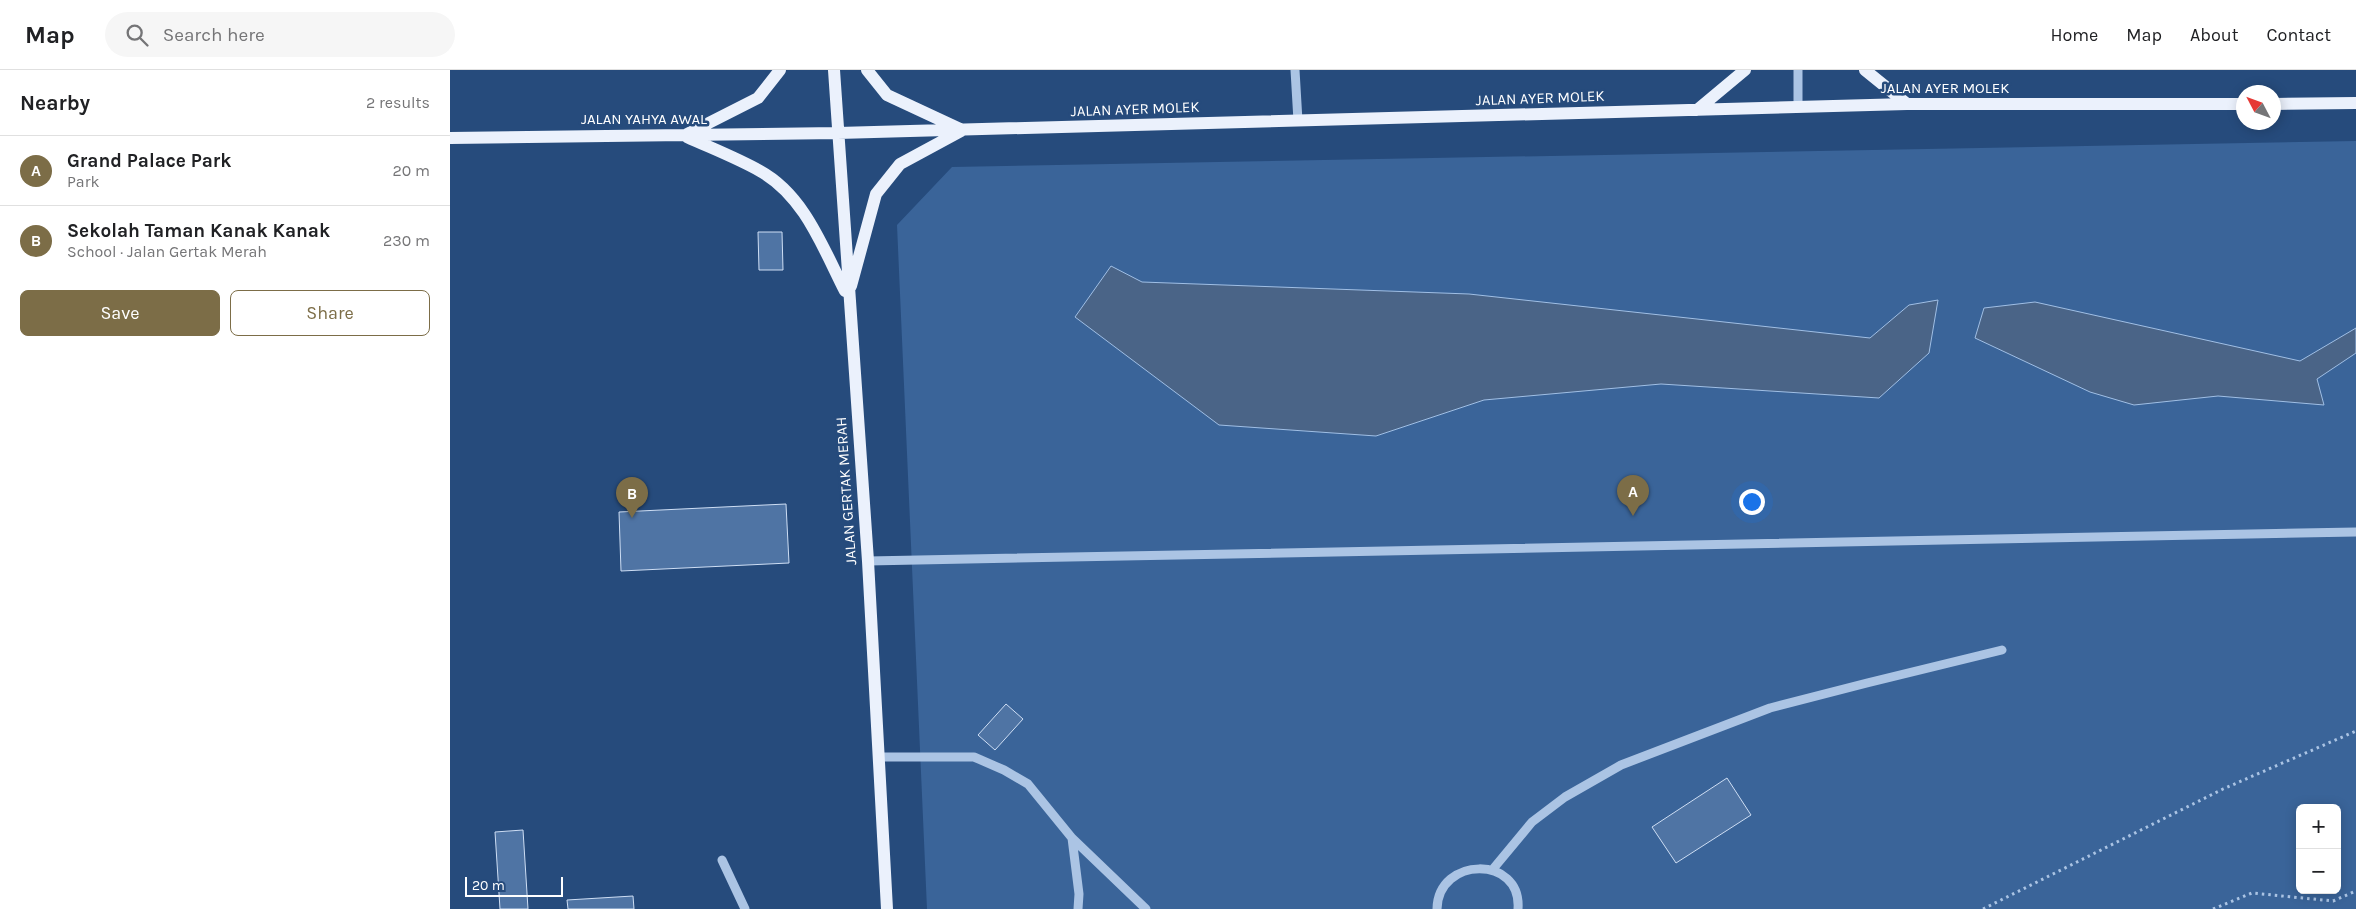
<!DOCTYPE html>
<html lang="en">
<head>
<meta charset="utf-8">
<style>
	:root { --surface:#fff; --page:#f6f6f6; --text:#202124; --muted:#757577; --line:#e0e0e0; --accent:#7c6d47 }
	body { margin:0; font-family:Karla,sans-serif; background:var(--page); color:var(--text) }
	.controls { position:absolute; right:15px; bottom:15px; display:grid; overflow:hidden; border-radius:8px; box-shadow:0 2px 12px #0003 }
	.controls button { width:45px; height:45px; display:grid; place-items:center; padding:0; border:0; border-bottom:1px solid var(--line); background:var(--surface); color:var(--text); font:25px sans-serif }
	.compass { position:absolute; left:1786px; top:15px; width:45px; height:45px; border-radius:50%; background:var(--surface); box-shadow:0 2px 12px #0003; rotate:311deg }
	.scale { position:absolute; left:15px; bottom:12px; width:98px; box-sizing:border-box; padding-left:5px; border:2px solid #fff; border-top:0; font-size:14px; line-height:18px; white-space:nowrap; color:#fff; -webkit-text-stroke:4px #264b7c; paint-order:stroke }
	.you { position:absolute; left:1301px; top:431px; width:18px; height:18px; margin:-12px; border:4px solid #fff; border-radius:50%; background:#1a73e8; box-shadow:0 0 0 8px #1a73e833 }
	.badge { display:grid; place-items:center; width:32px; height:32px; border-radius:50%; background:var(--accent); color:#fff; font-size:16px; font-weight:700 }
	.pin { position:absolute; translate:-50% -41px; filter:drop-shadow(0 1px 2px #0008) }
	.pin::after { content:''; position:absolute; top:26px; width:18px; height:15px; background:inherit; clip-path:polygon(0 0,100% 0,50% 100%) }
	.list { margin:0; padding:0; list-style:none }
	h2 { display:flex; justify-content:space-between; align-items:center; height:65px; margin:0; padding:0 20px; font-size:21px }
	h2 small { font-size:16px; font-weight:400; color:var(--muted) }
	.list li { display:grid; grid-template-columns:32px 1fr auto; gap:15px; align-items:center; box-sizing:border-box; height:70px; padding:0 20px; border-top:1px solid var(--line) }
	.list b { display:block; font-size:19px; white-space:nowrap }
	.list p { margin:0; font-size:16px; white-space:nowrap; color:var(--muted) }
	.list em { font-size:16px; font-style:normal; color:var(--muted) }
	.actions { display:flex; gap:10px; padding:15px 20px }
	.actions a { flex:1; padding:11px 0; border:1px solid var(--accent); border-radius:8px; text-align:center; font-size:18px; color:var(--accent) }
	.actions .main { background:var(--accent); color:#fff }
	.icon { flex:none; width:28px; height:28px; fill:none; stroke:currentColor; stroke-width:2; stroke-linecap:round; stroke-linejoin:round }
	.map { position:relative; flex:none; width:1906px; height:839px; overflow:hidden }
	header { display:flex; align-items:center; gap:30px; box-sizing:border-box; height:70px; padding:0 25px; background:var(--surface); border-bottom:1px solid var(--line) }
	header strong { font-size:24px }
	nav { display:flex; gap:28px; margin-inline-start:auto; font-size:18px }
	.search { width:350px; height:45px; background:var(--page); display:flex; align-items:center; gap:12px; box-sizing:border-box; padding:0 18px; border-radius:28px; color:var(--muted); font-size:19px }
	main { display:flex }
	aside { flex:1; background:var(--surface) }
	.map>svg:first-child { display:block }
	.green { fill:#3a6499; fill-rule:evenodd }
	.water { fill:#4a6487; stroke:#a0bfe5 }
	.building { fill:#4f74a4; stroke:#cedef4 }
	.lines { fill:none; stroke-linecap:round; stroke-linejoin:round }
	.path { stroke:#abc4e4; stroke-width:3; stroke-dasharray:2.5 4; stroke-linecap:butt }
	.minor { stroke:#abc4e4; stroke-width:9 }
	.major { stroke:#ebf1fc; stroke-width:12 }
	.labels { text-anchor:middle; stroke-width:5; stroke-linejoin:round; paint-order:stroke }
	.street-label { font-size:15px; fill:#fff; stroke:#264b7c }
</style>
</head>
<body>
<header>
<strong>Map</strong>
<div class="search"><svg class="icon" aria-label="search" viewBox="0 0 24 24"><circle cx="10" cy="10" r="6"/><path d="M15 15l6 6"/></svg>Search here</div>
<nav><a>Home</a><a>Map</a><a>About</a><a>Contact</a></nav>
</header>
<main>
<aside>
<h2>Nearby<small>2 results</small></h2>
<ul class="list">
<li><span class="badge">A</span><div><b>Grand Palace Park</b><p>Park</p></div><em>20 m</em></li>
<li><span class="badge">B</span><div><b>Sekolah Taman Kanak Kanak</b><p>School · Jalan Gertak Merah</p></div><em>230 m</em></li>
</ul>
<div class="actions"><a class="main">Save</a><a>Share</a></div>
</aside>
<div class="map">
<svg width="1906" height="839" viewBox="0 0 1906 839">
	<rect width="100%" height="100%" fill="#264b7c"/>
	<path class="green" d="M1906,71V839H477L447,155L502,97ZM1850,738H1887V820H1850Z"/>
	<path class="water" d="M661,196L692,212L1019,224L1420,268L1459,235L1488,230L1479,283L1429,328L1211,314L1034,330L926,366L769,355L625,247Z
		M1585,232L1850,291L1906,258V283L1867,309L1874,335L1768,326L1684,335L1640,322L1525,268L1534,238Z"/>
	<path class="building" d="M308,162H332L333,200H309Z
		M336,434L339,493L171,501L169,442Z
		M556,634L573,649L545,680L528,665Z
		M1277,708L1301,745L1226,793L1202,757Z
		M73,760L78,839H50L45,762Z
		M183,826L184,839H118L117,830Z"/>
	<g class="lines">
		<path class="path" d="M1533,839L1773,719L1906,661
			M1763,839L1802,823L1883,831L1906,821"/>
		<path class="minor" d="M845,0L848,51
			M1348,0V37
			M418,491L1906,462
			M428,687H524L554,700L578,714L622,768L629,824L628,839
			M622,768L696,839
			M272,790L295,839
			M1043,799L1082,752L1115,727L1171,695L1320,638L1417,613L1552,580
			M987,839C988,786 1072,785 1068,839"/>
		<path class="major" d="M384,0L418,491L437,839
			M417,0L437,25L510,59
			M1415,0L1457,34
			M1824,34L1906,33
			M1247,40L1295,0
			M237,64L308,28L330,0
			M237,67C261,78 287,88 310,101C354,125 373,178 395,221
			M0,68L388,63L1457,34H1794
			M401,216L426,124L450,94L511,61"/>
	</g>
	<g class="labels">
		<g class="street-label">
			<text x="1495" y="23">JALAN AYER MOLEK</text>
			<text transform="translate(1090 28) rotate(-2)" y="5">JALAN AYER MOLEK</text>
			<text transform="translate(685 39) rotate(-2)" y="5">JALAN AYER MOLEK</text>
			<text x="194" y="54">JALAN YAHYA AWAL</text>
			<text transform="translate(396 421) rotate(-94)" y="5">JALAN GERTAK MERAH</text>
		</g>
	</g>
</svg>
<div class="controls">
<button>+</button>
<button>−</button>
</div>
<svg class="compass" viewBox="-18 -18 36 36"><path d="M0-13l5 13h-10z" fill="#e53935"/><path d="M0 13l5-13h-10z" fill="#757577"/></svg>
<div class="scale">20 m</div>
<div class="you"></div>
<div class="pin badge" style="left:1183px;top:446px">A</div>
<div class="pin badge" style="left:182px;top:448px">B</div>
</div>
</main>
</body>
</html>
